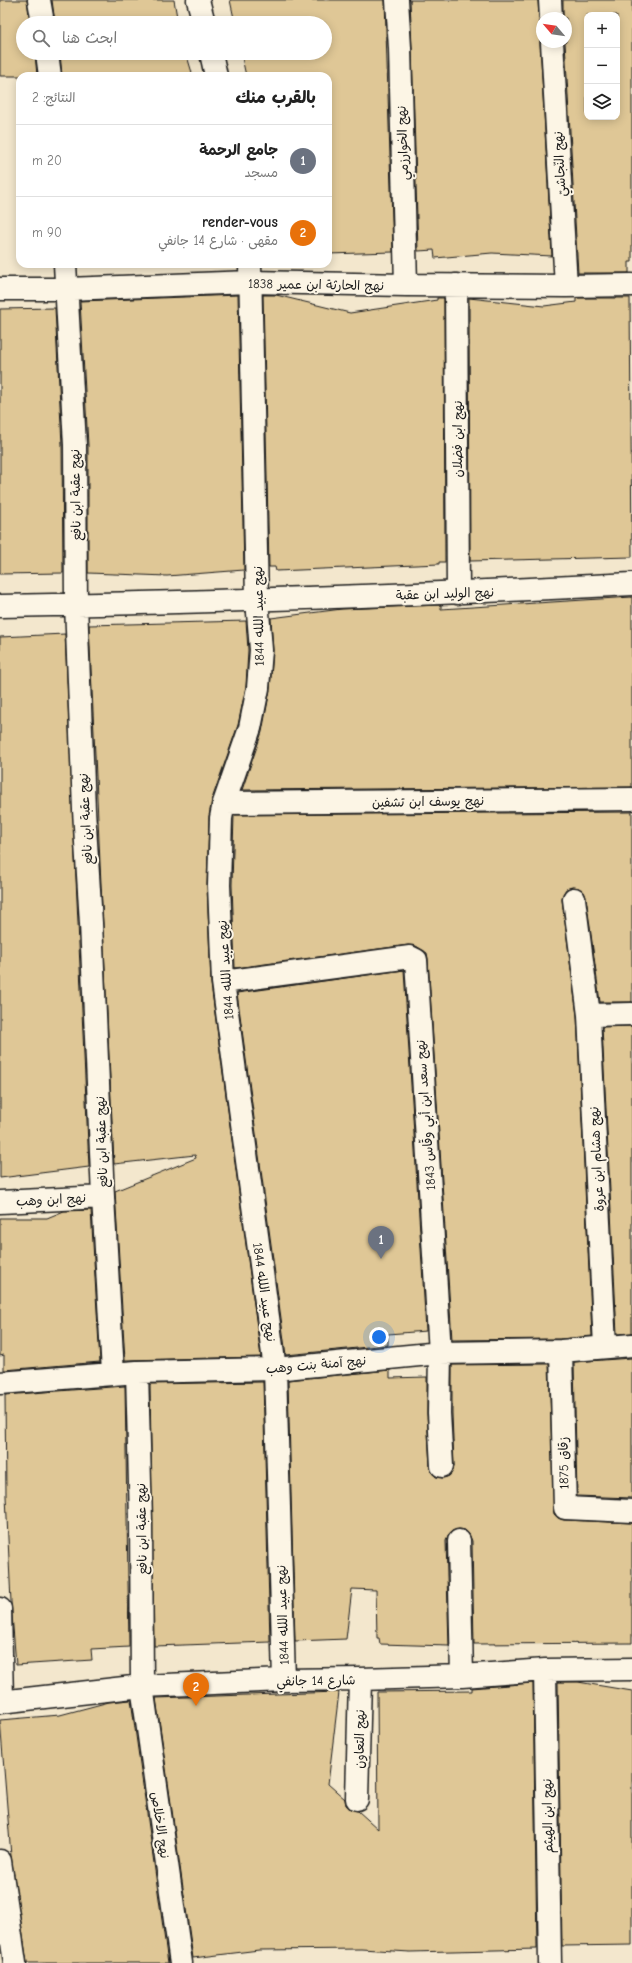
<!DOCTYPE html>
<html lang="ar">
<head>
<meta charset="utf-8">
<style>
	:root { --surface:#fff; --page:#f2f2f2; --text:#222; --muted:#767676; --line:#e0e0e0; --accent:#b45309 }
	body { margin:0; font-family:"Comic Neue","Playpen Sans Arabic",sans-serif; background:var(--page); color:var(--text); direction:rtl }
	.controls { position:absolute; right:12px; top:12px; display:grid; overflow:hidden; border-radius:8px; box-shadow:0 2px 10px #0003 }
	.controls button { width:36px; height:36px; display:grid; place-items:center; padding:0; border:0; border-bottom:1px solid var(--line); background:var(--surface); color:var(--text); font:20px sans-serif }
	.compass { position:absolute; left:536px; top:12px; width:36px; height:36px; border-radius:50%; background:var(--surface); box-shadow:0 2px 10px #0003; rotate:299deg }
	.you { position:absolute; left:379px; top:1337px; width:14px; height:14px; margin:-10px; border:3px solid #fff; border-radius:50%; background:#1a73e8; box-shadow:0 0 0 6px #1a73e833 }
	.badge { display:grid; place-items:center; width:26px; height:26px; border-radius:50%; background:var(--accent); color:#fff; font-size:13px; font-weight:700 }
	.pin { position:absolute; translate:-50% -33px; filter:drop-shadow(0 1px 2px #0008) }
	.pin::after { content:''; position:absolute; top:21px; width:14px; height:12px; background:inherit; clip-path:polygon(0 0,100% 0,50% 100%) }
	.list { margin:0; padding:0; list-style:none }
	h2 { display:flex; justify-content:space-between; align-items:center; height:52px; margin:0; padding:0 16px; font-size:17px }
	h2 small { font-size:13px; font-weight:400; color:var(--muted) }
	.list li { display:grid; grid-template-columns:26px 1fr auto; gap:12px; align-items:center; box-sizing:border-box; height:72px; padding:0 16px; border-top:1px solid var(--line) }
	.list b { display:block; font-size:15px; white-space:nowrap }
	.list p { margin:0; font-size:13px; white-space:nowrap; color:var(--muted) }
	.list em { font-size:13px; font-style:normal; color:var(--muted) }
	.icon { flex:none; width:22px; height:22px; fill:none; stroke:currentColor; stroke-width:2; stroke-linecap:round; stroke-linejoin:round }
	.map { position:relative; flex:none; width:632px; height:1963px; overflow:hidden; direction:ltr }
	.search { position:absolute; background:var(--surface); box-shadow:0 2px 10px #0003; left:16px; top:16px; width:316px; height:44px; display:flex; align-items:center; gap:10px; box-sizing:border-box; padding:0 14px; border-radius:22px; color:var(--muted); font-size:15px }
	.panel { position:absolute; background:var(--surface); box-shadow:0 2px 10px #0003; left:16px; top:72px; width:316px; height:196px; border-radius:12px; direction:rtl }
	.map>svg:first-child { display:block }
	.building { fill:#dfc796; stroke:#1c1c1c; fill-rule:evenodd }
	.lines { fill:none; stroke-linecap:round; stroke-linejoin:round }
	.minor-casing { stroke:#1c1c1c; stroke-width:25 }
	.minor { stroke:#fcf5e5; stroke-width:22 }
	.labels { text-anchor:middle; stroke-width:4; stroke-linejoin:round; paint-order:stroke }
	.street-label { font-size:13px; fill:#1c1c1c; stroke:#fcf5e5 }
</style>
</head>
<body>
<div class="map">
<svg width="632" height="1963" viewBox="0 0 632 1963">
	<rect width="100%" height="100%" fill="#f3e7cd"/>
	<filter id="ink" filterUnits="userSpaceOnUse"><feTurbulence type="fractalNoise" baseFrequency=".025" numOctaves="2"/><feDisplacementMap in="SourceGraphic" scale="8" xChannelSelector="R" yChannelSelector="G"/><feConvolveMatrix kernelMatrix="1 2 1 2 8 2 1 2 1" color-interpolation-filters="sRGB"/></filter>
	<g filter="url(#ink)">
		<path class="building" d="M0,0H27L30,23H23V53H35L37,76H0Z
			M52,0H174L178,23H55Z
			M230,0H385L393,252L328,254V76H246L241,53H325V23H235Z
			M410,0H538L539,19L542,26L540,43L552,256L492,253L435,258L434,250L418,251L412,48Z
			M563,0H632V262H629V273H578L565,42H566V18H563ZM587,15H617V117H587Z
			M60,53H186L193,76H62Z
			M238,295L244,570L167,576L88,573V445L80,301Z
			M263,295H276L350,313L437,300V298H444L445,562H439V564L276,571L275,567H269Z
			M469,298L544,306L576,302V298H630L632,557L470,561Z
			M55,308L62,445L63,573L0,574V309Z
			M632,597V787L242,790L262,732L270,690L273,651L271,618L342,609L441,605V609Z
			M246,621L248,650L246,686L238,725L212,799L209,816L207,886L211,984L261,1357L125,1360L115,1191L196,1158L195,1155L114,1164L89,625Z
			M65,634L89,1167L0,1178V637Z
			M632,812V1002H600L586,897L584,892L579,888L573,887L566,889L563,894L562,900L577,1016L592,1336L560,1339L452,1340L428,959L427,953L416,946L408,945L235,968L232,885L234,815Z
			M404,970L426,1331L388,1334V1345L286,1355L237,993Z
			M632,1026V1333L617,1334L602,1027Z
			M91,1210L100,1362L4,1370V1355L0,1356V1218H47L64,1211Z
			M632,1358V1498L577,1496L574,1362Z
			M549,1364L554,1514L558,1518L564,1520L632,1523V1643L474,1644L472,1541L469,1534L465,1530L459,1529L452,1531L448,1535L446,1541L449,1646L380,1644L379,1638H377L376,1590L352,1589L346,1639L295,1641L288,1380L390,1370V1378L427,1377V1414L430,1467L431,1472L436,1477L443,1478L449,1476L453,1471L454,1466L452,1413V1365Z
			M263,1382L270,1642L154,1646L150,1384Z
			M125,1386L129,1647L91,1649L92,1660L16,1665L11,1602L6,1496L5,1395Z
			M558,1682H578L632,1691V1945L562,1946Z
			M533,1683L537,1949L410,1952L361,1949L259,1950L193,1958L156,1698L339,1692L328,1784L345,1799L346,1805L350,1809L358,1811L378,1829L377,1692L472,1691V1688Z
			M131,1700L168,1963H27L11,1856L0,1720L60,1715L109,1702Z"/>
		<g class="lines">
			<defs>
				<path id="minor" d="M39,0L43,23
					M198,0L204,23
					M397,0L400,48L406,285
					M550,0L551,18
					M552,42L566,286
					M47,53L50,76
					M211,53L216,76
					M65,264L75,445L76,604L84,810L91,923L103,1197L113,1373
					M250,264L257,600L261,650L258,688L250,728L224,803L221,818L219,885L223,982L275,1369L284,1680
					M456,285L458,593
					M0,289H67L250,282L406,285L566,286L632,285
					M0,606C211,602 421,595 632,584
					M224,803L632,799
					M574,899L589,1015
					M223,982L410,957L416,960L440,1353L439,1413L442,1466
					M0,1202L103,1197
					M605,1347L589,1015L632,1014
					M561,1351L565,1508L632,1511
					M137,1372L141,1520L142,1686L181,1963
					M0,1383L137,1372L275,1369L440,1353L561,1351L632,1345
					M459,1541L462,1676
					M0,1609L2,1701
					M545,1670L550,1963
					M0,1702L142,1686L284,1680L360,1679L462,1676L545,1670L632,1669
					M357,1799L360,1679
					M0,1861L15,1963"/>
			</defs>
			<use href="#minor" class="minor-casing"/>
			<use href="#minor" class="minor"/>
		</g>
	</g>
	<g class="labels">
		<g class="street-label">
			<text transform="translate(402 143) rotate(-92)" y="5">نهج الخوارزمي</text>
			<text transform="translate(559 164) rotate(-93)" y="5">نهج النّجاشيّ</text>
			<text transform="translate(316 284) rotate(1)" y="5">نهج الحارثة ابن عمير 1838</text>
			<text transform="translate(457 439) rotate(-90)" y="5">نهج ابن فضلان</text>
			<text transform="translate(75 495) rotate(-91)" y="5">نهج عقبة ابن نافع</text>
			<text transform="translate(445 593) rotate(-2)" y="5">نهج الوليد ابن عقبة</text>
			<text transform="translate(258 616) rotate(-91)" y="5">نهج عبيد اللله 1844</text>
			<text transform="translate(428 801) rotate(-1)" y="5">نهج يوسف ابن تشفين</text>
			<text transform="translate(85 819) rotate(-93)" y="5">نهج عقبة ابن نافع</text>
			<text transform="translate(225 970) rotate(-94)" y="5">نهج عبيد اللله 1844</text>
			<text transform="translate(425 1115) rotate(-94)" y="5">نهج سعد ابن أبي وقّاس 1843</text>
			<text transform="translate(101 1142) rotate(-92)" y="5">نهج عقبة ابن نافع</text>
			<text transform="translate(596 1159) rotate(-93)" y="5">نهج هشام ابن عروة</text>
			<text transform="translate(51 1199) rotate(-3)" y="5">نهج ابن وهب</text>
			<text transform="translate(265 1292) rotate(82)" y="5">نهج عبيد اللله 1844</text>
			<text transform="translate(316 1364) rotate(-5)" y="5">نهج آمنة بنت وهب</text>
			<text transform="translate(563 1463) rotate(-91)" y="5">زقاق 1875</text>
			<text transform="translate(141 1529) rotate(-91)" y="5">نهج عقبة ابن نافع</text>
			<text transform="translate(282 1615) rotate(-92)" y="5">نهج عبيد اللله 1844</text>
			<text transform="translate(316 1680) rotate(-1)" y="5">شارع 14 جانفي</text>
			<text transform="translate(359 1739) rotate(-89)" y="5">نهج التعاون</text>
			<text transform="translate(547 1816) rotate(-91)" y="5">نهج ابن الهيثم</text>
			<text transform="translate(161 1825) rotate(82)" y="5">نهج الاخلاص</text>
		</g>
	</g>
</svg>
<div class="controls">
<button>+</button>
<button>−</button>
<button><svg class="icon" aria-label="layers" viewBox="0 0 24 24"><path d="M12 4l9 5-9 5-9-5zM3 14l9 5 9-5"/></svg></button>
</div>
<svg class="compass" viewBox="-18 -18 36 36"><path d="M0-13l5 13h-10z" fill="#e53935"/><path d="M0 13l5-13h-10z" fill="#767676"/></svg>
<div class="you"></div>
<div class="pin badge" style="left:381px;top:1259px;background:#6b7280">1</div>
<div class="pin badge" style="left:196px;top:1706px;background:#e8710a">2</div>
<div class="search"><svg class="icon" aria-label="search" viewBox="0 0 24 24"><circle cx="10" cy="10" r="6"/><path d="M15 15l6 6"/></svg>ابحث هنا</div>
<section class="panel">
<h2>بالقرب منك<small>النتائج: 2</small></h2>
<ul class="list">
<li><span class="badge" style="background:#6b7280">1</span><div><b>جامع الرحمة</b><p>مسجد</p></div><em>20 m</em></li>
<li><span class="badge" style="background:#e8710a">2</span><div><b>render-vous</b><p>مقهى · شارع 14 جانفي</p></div><em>90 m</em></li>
</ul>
</section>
</div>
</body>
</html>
